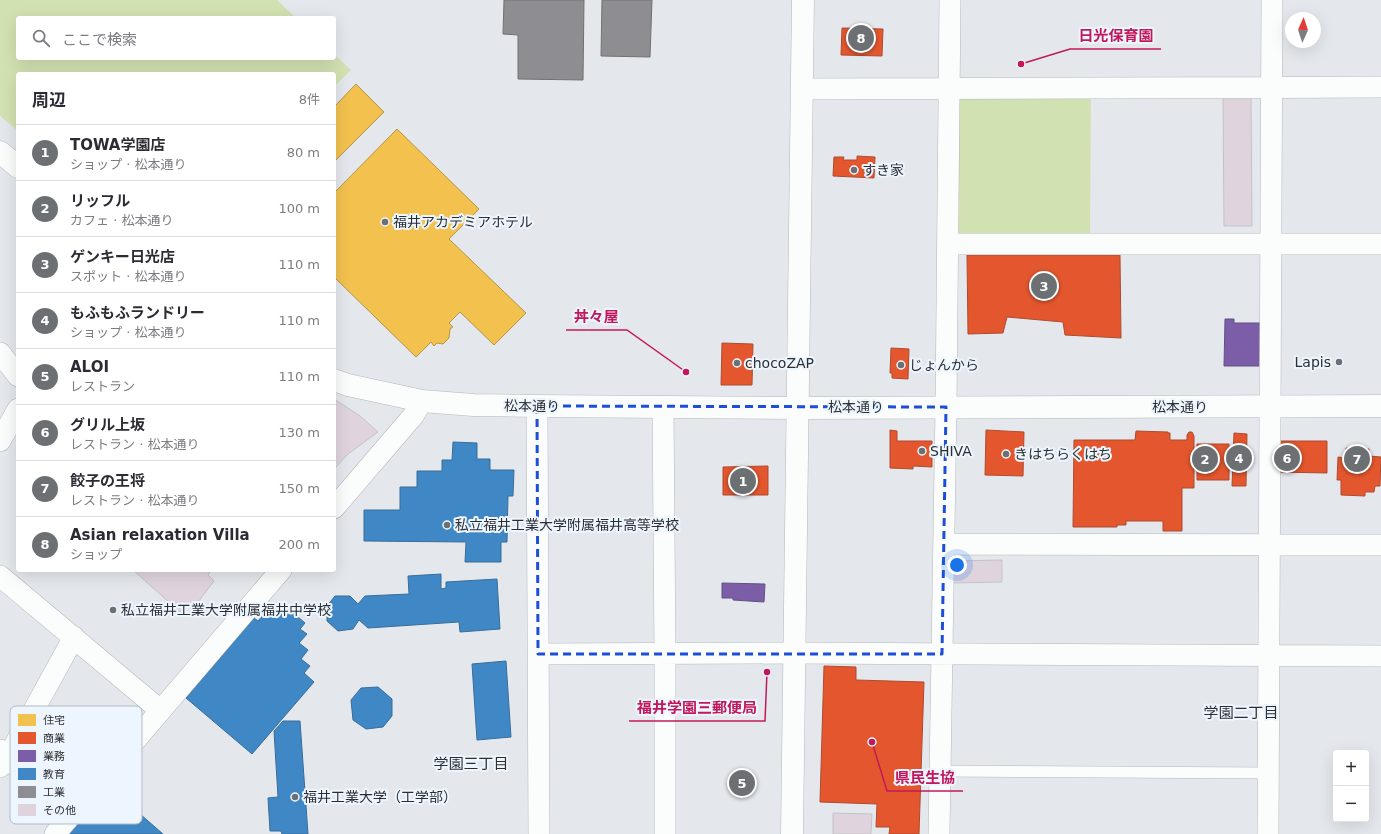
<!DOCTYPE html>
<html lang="ja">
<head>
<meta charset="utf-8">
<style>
	:root { --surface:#fff; --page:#f7f7f7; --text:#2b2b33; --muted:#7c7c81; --line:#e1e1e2; --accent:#6c7073 }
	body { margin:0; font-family:"DejaVu Sans","Noto Sans JP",sans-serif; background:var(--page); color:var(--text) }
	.controls { position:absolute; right:12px; bottom:12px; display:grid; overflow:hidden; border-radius:4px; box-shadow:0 4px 16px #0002 }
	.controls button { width:36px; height:36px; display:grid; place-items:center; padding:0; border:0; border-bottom:1px solid var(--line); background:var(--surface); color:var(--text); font:20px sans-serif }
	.compass { position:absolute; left:1285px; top:12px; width:36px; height:36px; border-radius:50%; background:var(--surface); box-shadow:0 4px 16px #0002; rotate:3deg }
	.you { position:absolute; left:957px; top:565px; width:14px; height:14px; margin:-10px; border:3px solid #fff; border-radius:50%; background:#1a73e8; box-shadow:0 0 0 6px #1a73e833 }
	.badge { display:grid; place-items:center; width:26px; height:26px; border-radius:50%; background:var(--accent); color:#fff; font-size:13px; font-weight:700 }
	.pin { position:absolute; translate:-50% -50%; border:2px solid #fff; box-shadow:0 1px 4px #0006 }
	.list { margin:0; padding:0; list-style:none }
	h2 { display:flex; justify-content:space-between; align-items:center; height:52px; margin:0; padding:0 16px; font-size:17px }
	h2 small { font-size:13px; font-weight:400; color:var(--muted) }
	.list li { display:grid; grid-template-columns:26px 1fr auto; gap:12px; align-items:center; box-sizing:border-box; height:56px; padding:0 16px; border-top:1px solid var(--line) }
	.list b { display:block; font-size:15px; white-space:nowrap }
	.list p { margin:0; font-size:13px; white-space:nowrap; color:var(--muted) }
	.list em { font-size:13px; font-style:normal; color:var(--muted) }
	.icon { flex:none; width:22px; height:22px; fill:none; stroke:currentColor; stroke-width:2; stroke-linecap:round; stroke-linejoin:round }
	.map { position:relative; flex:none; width:1381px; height:834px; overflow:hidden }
	.search { position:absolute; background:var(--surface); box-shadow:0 4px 16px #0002; left:16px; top:16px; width:320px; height:44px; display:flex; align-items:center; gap:10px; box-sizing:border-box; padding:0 14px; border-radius:4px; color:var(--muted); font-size:15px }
	.panel { position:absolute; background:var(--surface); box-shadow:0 4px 16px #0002; left:16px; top:72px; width:320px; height:500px; border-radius:4px }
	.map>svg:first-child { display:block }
	.green { fill:#d2e1b1 }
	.homes { fill:#f2c14e; stroke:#b79546 }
	.shops { fill:#e4572e; stroke:#ad4b2f }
	.offices { fill:#7b5ea7; stroke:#635084 }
	.schools { fill:#3f88c5; stroke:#396d99 }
	.industry { fill:#8d8d92; stroke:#707175 }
	.building { fill:#dfd4de; stroke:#c3c3c6 }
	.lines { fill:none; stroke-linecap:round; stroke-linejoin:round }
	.lane-casing { stroke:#b4b7ba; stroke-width:12 }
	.street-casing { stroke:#b4b7ba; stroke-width:22 }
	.secondary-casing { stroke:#b4b7ba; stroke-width:23 }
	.lane { stroke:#fbfcfc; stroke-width:11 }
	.street { stroke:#fbfcfc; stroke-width:21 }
	.secondary { stroke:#fbfcfc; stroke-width:22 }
	.marked { fill:none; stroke:#1d4ed8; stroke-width:3; stroke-dasharray:8 5; stroke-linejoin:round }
	.poi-dot { fill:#6c7073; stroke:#edf6fe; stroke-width:1.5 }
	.labels { text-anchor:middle; stroke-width:4; stroke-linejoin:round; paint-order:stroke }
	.poi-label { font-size:14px; fill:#2c2f32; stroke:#edf6fe; text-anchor:start }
	.street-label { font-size:14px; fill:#2c2f32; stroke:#edf6fe }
	.neighbourhood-label { font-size:15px; fill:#2c2f32; stroke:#edf6fe }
	.key { fill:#edf6fe; stroke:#b3bac1; stroke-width:1 }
	.key-label { font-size:11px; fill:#2c2f32 }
	.leader { fill:none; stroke:#c2185b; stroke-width:1.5 }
	.callout-dot { fill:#c2185b; stroke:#edf6fe; stroke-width:1.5 }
	.callout-label { font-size:15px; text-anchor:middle; font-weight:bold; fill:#c2185b; stroke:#edf6fe; stroke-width:4; stroke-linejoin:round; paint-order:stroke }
</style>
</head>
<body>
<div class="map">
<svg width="1381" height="834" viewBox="0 0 1381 834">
	<rect width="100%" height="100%" fill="#e4e8ed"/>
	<path class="green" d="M0,0H277L296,18H18V58H334V54L351,70L334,87V74H18V131L0,116Z
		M1091,88L1090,233L948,244L949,89Z"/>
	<path class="homes" d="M356,84L384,112L334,162V107Z
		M397,129L479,209L449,239L526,313L494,345L460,312L449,323L453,327L450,329L449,338L443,344L437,343L434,346L431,342L416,357L334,277V193Z"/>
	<path class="shops" d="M842,28L883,29L882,56L841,55Z
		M857,156L875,157L874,178L833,176L834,157H844L843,160H857Z
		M967,255H1120L1121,338L1065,335L1063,322L1007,317L1003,333L968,334Z
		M722,343L753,344L752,385H721Z
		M891,348L909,349L908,379L892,378V373H890Z
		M890,430L897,431V441H932V467L913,466V469L890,468Z
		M986,430L1024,432L1023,476L985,475Z
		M1136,431L1168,432V433H1170V440H1187V435L1189,432H1192L1194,436V488H1182V531H1163V521H1126V525H1117V527H1073L1074,440H1135Z
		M1234,433L1247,434L1246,486H1232Z
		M1276,441H1327V473L1276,472Z
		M1197,444H1229V480H1197Z
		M1346,448L1369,449V456L1381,457L1380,486H1375L1374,492H1365V496L1341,495V480H1337L1338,457L1346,458Z
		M768,466V495H723V467Z
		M824,666L856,667V680L924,682L919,834H889L890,827H876L877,804L820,802Z"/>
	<path class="offices" d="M1225,319H1234V323H1263L1262,366H1224Z
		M722,583L765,584L764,602L733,600V598H722Z"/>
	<path class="schools" d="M453,442L477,443V459H490V470H514L513,496H508L507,542H501V562H465L466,542L364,541V510H400V487H417V471H442V460H452Z
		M441,574V589L446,588V582L497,579L500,629L460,632L459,622L368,628L359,620L353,629L338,631L327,621V606L335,596H350L358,604L365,596L409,594L408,576Z
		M283,604L305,623L300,629L307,634L299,643L308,650L301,659L310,666L304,673L314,682L252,754L186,698L254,618L258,621L266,612L269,615L275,608L278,611Z
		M506,661L511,737L477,740L472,664Z
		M378,687L392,699V716L383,727L366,729L353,720L351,700L361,688Z
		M283,721H300L308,834H282L281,831H270L268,798L278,797L274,731Z
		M109,787L163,834H68Z"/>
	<path class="industry" d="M504,0H584L583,80L518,79V35L503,34Z
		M602,0H652L650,57L601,56Z"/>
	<path class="building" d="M1223,98H1251L1252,226H1224Z
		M334,399L360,416L378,432L348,454L334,469Z
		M1002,560V582L953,583V561Z
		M133,570H211L208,575L214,581L192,610L187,603L180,612Z
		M833,813L872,814L871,834H833Z"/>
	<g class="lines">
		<defs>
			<path id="lane" d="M940,771L1269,773"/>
			<path id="street" d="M802,89L1381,87
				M948,244H1381
				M0,353L18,376
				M537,406L539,834
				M663,407L665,654V834
				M0,441L18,409
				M334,508L413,416L422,401
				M944,544L1381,545
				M0,576L160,710
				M538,654L794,653L1381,656
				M0,750L68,818
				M0,767L8,757L74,637
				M55,834L281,570
				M939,834L946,407L950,0
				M1268,834L1272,0"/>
			<path id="secondary" d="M0,152L18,167
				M334,380L348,385L422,401L473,405L537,406L798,408L1381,406
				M792,834L803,0"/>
		</defs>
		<use href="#lane" class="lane-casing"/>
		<use href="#street" class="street-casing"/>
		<use href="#secondary" class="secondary-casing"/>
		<use href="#lane" class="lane"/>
		<use href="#street" class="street"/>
		<use href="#secondary" class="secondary"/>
	</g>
	<path class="marked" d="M537,406L946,407L942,654H538Z"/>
	<g class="poi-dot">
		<circle cx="854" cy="170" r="4"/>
		<circle cx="385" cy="222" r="4"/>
		<circle cx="1339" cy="362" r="4"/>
		<circle cx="737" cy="363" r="4"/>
		<circle cx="901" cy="365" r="4"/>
		<circle cx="922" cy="451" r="4"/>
		<circle cx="1006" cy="454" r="4"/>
		<circle cx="447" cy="525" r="4"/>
		<circle cx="113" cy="610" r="4"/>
		<circle cx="295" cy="797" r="4"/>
	</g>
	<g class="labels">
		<g class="poi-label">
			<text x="862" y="175">すき家</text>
			<text x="393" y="227">福井アカデミアホテル</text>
			<text x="1331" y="367" text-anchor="end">Lapis</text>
			<text x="745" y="368">chocoZAP</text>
			<text x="909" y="370">じょんから</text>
			<text x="930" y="456">SHIVA</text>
			<text x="1014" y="459">きはちらくはち</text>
			<text x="455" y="530">私立福井工業大学附属福井高等学校</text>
			<text x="121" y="615">私立福井工業大学附属福井中学校</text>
			<text x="303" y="802">福井工業大学（工学部）</text>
		</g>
		<g class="street-label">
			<text transform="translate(532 406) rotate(1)" y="5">松本通り</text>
			<text x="856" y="412">松本通り</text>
			<text x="1180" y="412">松本通り</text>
		</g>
		<g class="neighbourhood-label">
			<text x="1241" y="718">学園二丁目</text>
			<text x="471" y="769">学園三丁目</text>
		</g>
	</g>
	<rect x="10" y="706" width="132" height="118" rx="6" class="key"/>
	<rect x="18" y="714" width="18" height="12" fill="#f2c14e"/>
	<rect x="18" y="732" width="18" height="12" fill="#e4572e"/>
	<rect x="18" y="750" width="18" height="12" fill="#7b5ea7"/>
	<rect x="18" y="768" width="18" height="12" fill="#3f88c5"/>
	<rect x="18" y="786" width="18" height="12" fill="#8d8d92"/>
	<rect x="18" y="804" width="18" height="12" fill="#dfd4de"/>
	<g class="key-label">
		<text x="43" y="724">住宅</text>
		<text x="43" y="742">商業</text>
		<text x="43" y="760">業務</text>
		<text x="43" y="778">教育</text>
		<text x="43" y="796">工業</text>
		<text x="43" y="814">その他</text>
	</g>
	<path class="leader" d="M1021 64L1070 49H1161M686 372L627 330H566M767 672L765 721H629M872 742L887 791H963"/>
	<g class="callout-dot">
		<circle cx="1021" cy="64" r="4"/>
		<circle cx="686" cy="372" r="4"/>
		<circle cx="767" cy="672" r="4"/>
		<circle cx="872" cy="742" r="4"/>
	</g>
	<g class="callout-label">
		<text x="1116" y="41">日光保育園</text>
		<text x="596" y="322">丼々屋</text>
		<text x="697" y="713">福井学園三郵便局</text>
		<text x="925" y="783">県民生協</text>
	</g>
</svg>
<div class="controls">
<button>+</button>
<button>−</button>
</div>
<svg class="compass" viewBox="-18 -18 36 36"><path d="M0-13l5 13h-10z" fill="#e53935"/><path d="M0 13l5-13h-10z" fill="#7c7c81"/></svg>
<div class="you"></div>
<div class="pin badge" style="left:743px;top:481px">1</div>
<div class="pin badge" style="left:1205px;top:459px">2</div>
<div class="pin badge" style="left:1044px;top:286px">3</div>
<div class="pin badge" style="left:1239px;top:458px">4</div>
<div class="pin badge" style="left:742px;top:783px">5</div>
<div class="pin badge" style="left:1287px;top:458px">6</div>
<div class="pin badge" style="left:1357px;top:459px">7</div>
<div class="pin badge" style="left:861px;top:38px">8</div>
<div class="search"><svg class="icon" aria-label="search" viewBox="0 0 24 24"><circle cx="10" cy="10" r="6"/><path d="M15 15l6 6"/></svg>ここで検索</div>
<section class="panel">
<h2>周辺<small>8件</small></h2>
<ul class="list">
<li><span class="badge">1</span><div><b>TOWA学園店</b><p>ショップ · 松本通り</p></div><em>80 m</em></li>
<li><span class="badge">2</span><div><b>リッフル</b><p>カフェ · 松本通り</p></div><em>100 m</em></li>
<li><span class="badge">3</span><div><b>ゲンキー日光店</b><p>スポット · 松本通り</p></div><em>110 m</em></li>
<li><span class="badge">4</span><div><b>もふもふランドリー</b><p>ショップ · 松本通り</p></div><em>110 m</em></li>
<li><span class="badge">5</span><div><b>ALOI</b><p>レストラン</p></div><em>110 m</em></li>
<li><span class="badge">6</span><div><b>グリル上坂</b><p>レストラン · 松本通り</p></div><em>130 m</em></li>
<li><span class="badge">7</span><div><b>餃子の王将</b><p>レストラン · 松本通り</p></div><em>150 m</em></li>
<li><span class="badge">8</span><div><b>Asian relaxation Villa</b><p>ショップ</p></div><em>200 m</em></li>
</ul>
</section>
</div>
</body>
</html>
